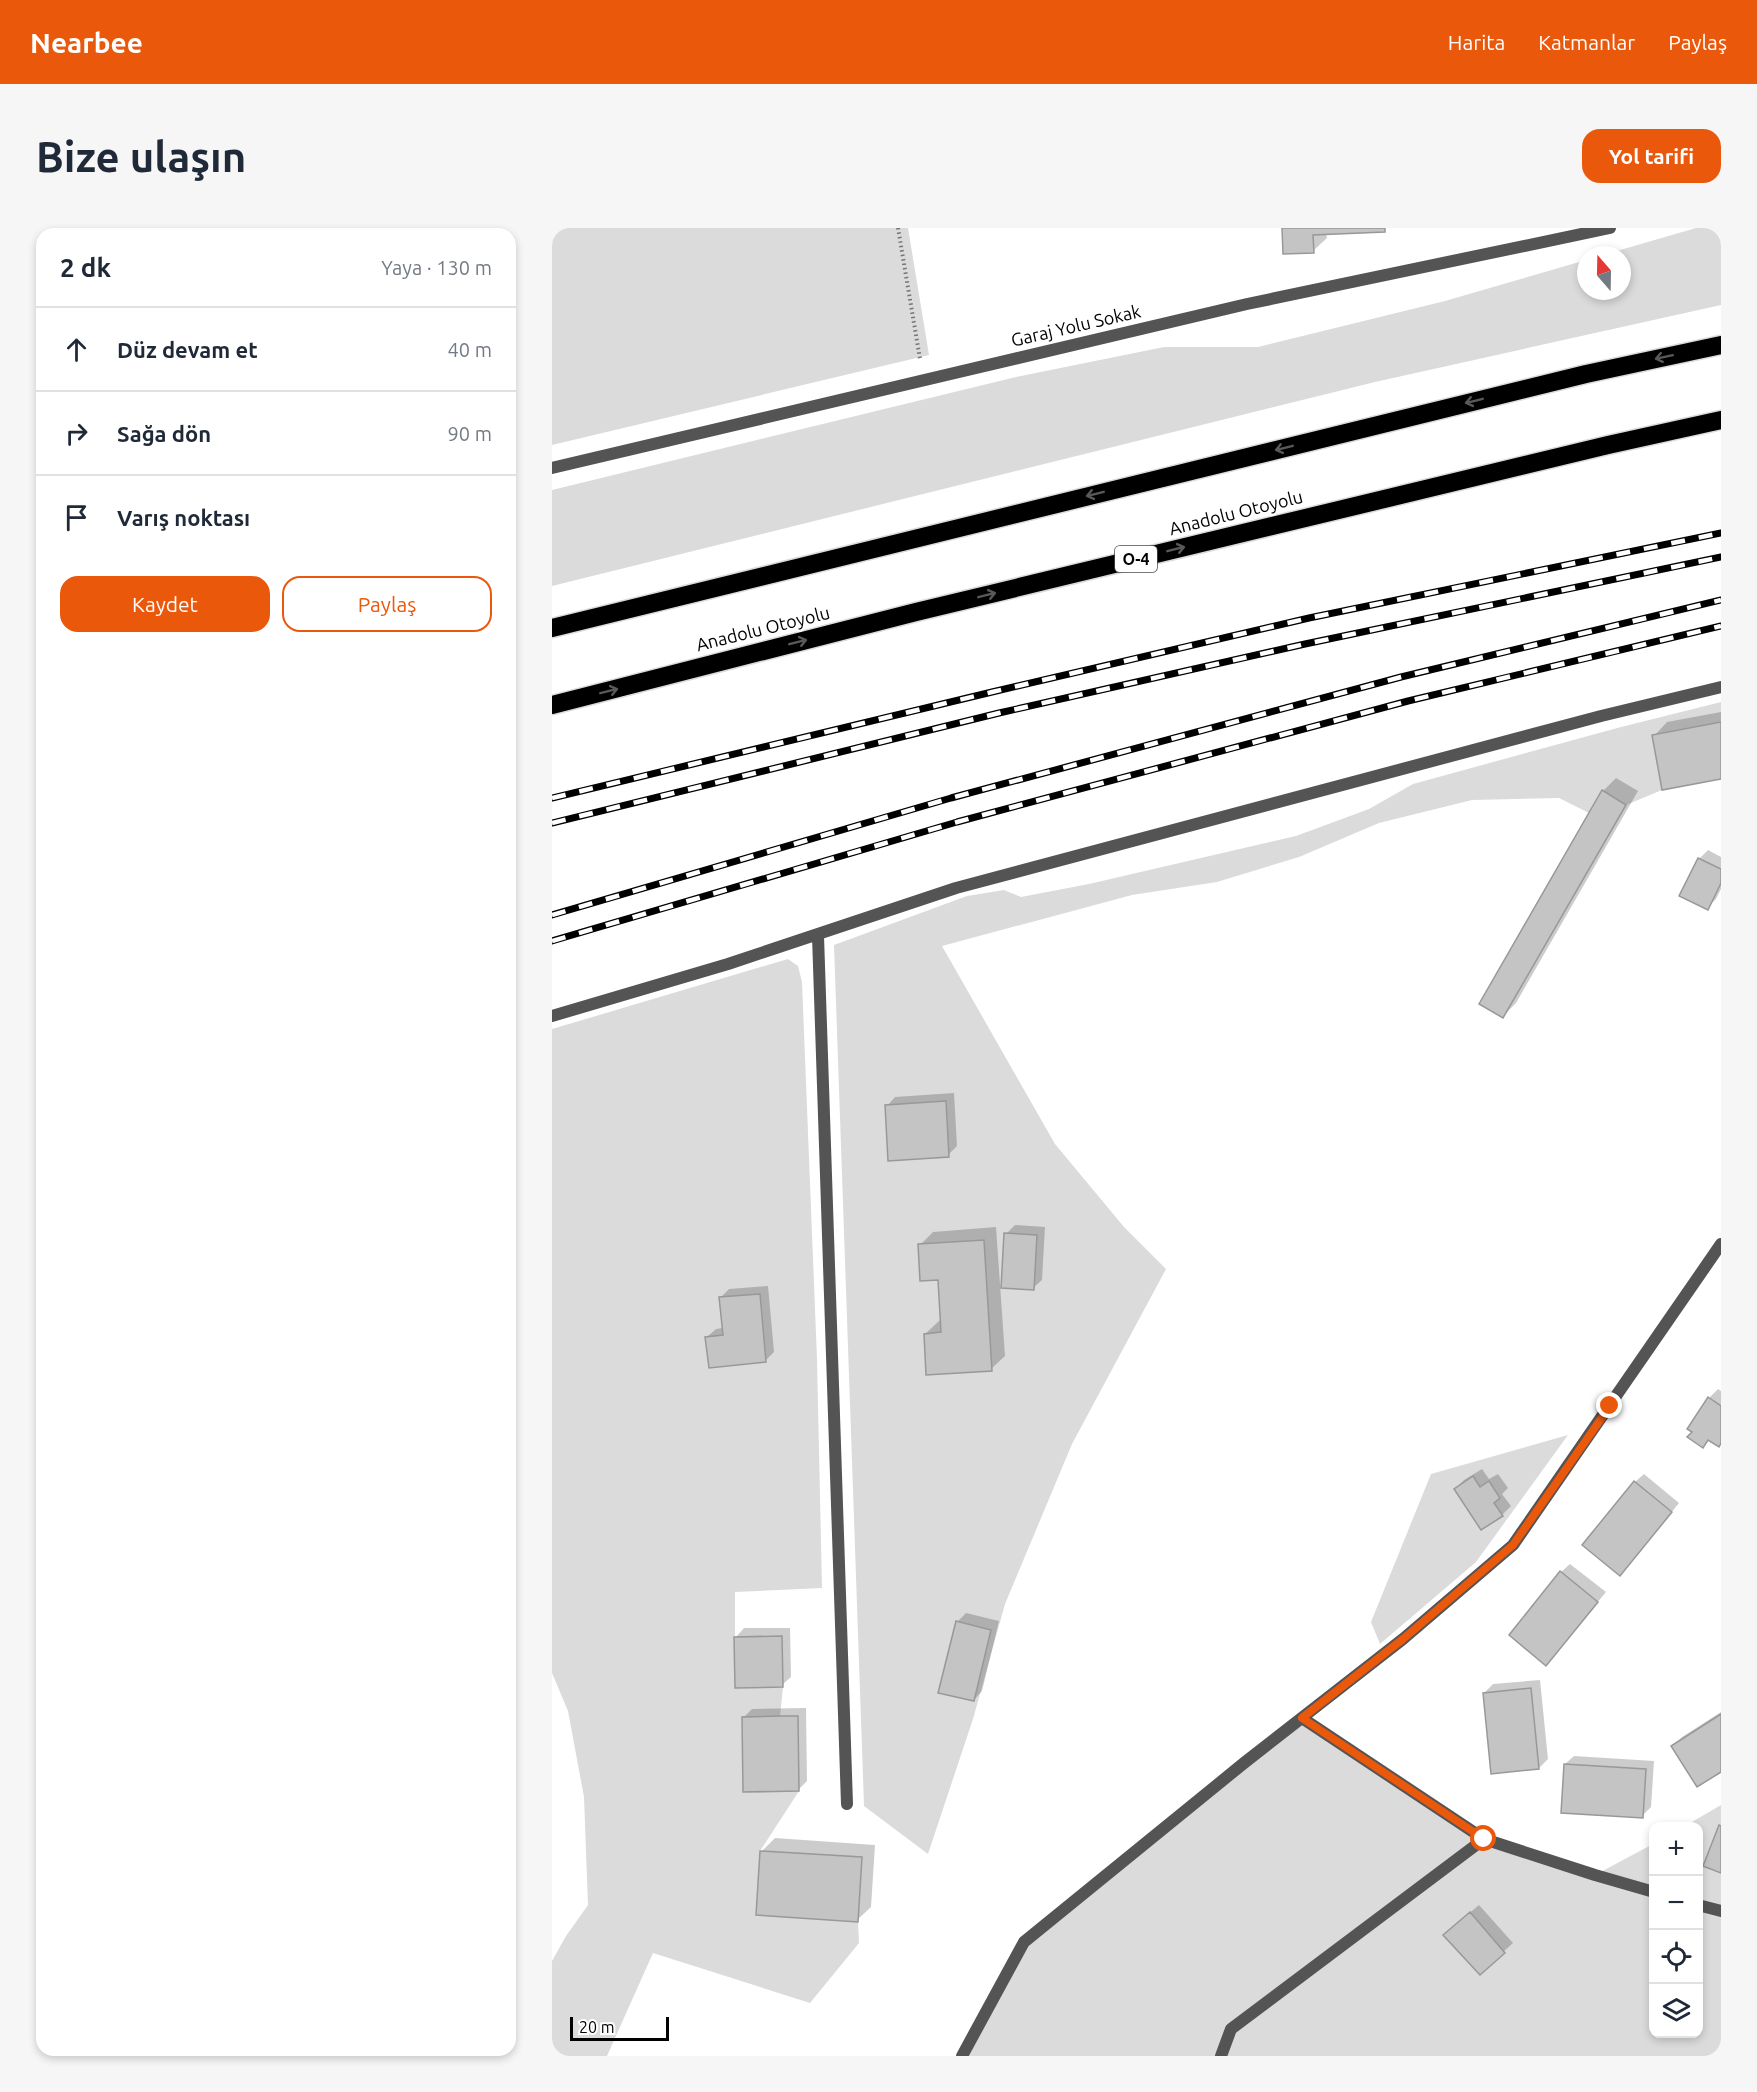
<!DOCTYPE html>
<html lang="tr">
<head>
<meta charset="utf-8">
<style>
	:root { --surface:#fff; --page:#f6f6f7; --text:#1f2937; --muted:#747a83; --line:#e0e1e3; --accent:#ea580c }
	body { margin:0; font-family:Ubuntu,sans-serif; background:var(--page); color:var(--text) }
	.controls { position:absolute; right:18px; bottom:18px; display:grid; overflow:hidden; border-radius:12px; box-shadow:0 3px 9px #0003 }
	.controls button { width:54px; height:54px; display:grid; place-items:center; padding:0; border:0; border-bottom:2px solid var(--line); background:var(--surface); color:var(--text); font:30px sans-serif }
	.compass { position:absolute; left:1025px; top:18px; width:54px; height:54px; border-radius:50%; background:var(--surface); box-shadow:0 3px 9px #0003; rotate:340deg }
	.scale { position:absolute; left:18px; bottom:15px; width:99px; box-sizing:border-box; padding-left:6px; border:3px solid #000; border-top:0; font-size:16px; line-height:21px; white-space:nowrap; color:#000; -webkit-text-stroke:4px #fff; paint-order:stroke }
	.stop { position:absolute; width:18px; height:18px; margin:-14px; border:4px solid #ea580c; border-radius:50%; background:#fff }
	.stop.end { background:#ea580c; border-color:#fff; box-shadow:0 2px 6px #0008 }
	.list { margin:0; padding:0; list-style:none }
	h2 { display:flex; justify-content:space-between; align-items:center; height:78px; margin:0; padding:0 24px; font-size:26px }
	h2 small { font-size:20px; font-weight:400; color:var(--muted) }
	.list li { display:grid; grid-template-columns:39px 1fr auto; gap:18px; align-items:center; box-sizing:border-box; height:84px; padding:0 24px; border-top:2px solid var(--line) }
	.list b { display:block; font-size:22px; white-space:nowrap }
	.list em { font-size:20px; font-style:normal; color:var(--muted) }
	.actions { display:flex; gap:12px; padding:18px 24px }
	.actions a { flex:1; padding:14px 0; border:2px solid var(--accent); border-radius:18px; text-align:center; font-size:21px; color:var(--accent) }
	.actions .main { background:var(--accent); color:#fff }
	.icon { flex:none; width:33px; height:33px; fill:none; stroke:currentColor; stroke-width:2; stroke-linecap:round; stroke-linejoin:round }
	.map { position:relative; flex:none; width:1169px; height:1828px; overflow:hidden; border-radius:18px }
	header { display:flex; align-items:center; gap:36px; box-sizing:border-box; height:84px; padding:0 30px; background:var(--accent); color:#fff }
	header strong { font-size:28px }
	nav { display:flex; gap:33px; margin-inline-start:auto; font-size:21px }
	.intro { display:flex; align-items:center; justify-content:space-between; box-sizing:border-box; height:144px; padding:0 36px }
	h1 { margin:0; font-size:42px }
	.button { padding:15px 27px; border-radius:18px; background:var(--accent); color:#fff; font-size:21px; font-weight:700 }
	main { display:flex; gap:36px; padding:0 36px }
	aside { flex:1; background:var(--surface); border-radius:18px; box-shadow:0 3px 9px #0003 }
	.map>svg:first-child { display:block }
	.green { fill:#dbdbdb }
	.shadow { fill:#0003 }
	.building { fill:#c4c4c4; stroke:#989898; stroke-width:1.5 }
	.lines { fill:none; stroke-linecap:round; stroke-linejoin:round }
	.highway-casing { stroke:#dbdbdb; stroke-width:21 }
	.path { stroke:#767676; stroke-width:4; stroke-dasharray:1.5 3; stroke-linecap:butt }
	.street { stroke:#545454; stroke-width:12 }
	.highway { stroke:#000; stroke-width:18 }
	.rail-casing { stroke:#000; stroke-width:7 }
	.rail { stroke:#fff; stroke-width:4.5; stroke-dasharray:14; stroke-linecap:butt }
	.oneway { stroke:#595959 }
	.route { stroke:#ea580c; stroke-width:8 }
	.labels { text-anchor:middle; stroke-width:4.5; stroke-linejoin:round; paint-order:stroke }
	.shield { fill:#fff; stroke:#4c4c4c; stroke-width:1.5 }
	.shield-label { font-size:16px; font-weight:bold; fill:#000 }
	.street-label { font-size:18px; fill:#000; stroke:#fff }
</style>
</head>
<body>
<header>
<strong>Nearbee</strong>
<nav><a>Harita</a><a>Katmanlar</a><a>Paylaş</a></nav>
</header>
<div class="intro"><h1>Bize ulaşın</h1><a class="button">Yol tarifi</a></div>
<main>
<aside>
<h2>2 dk<small>Yaya · 130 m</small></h2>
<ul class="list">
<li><svg class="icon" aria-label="ahead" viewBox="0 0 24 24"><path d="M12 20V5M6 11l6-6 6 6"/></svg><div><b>Düz devam et</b></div><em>40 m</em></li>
<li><svg class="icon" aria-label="right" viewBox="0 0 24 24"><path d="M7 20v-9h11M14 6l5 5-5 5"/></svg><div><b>Sağa dön</b></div><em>90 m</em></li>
<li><svg class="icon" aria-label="arrive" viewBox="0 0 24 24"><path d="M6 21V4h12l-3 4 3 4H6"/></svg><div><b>Varış noktası</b></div></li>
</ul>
<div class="actions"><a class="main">Kaydet</a><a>Paylaş</a></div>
</aside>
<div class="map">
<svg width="1169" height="1828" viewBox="0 0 1169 1828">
	<rect width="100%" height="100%" fill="#fff"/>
	<path class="green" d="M0,0H356L377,127L0,217Z
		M1144,0H1169V77L823,154L0,358V262L464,149L612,119H706L893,73L1034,32V63H1070V27H1051Z
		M1169,474V494L1100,507L1110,562L1074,577L1050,562L1037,585L1007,570L920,572L827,595L747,629L665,654L580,667L390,718L503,916L572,999L614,1041L520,1216L453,1376L421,1491L376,1626L312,1578L282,717L415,668L452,662L469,669L537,656L744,608L817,581L861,556L1069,499Z
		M236,731L246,738L250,754L265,1131L270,1360L183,1364V1459H231L228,1488L190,1490L191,1564L247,1563L208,1623L204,1687L306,1694L307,1715L258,1775L101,1725L55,1828H0V1733L14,1708L36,1677L32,1569L16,1483L0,1445V801Z
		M1016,1207L924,1334L828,1416L819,1394L879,1246Z
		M750,1490L932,1611L1043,1647L1101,1616L1102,1806H1146V1598H1133L1169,1577V1828H410L472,1714Z"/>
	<path class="shadow" d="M732,0H834L832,2L774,5L775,10L761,23Z
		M1169,484V550L1102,508L1115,494Z
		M1064,550L1086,563L964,775L951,788L1051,563Z
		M1156,622L1169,629V661L1164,671L1155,680L1147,631Z
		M402,865L405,918L396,927L335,878L343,869Z
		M463,997L493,999L490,1052L481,1060L454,1006Z
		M444,999L453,1128L439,1141L373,1106L387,1093H390L387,1050L368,1017L381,1004Z
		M216,1058L222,1124L213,1133L155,1109L164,1101L171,1100L168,1070L177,1061Z
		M1166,1161L1169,1163V1214L1157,1211L1151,1218L1142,1203L1137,1200L1157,1170Z
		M930,1241L937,1251L946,1246L956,1260L950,1266L959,1278L950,1287L930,1300L903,1261L912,1252Z
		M1092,1246L1127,1275L1077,1337L1083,1254Z
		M1018,1336L1054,1364L994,1436L1009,1344Z
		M414,1385L447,1393L430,1463L422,1472L405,1394Z
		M192,1400H238L239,1449L230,1457L184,1409Z
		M988,1452L996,1531L987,1540L932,1465L941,1456Z
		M254,1480L255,1553L247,1561L191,1490L200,1481Z
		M1169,1484V1542L1121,1518L1130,1509Z
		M1022,1528L1102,1533L1099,1579L1090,1588L1013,1536Z
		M223,1610L323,1617L319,1679L305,1692L210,1623Z
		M927,1677L961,1715L928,1745L902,1698Z"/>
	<path class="building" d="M730,0H833V4L761,7L762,25L731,26Z
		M1169,494V551L1110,562L1100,507Z
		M1050,562L1074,577L951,790L927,776Z
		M1146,630L1169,641V655L1156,682L1127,668Z
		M394,873L397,929L336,933L333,877Z
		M452,1005L485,1007L482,1062L449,1060Z
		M432,1012L440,1143L374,1147L372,1106L389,1104L386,1052L368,1053L366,1016Z
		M208,1066L214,1134L157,1140L153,1109L171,1107L167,1069Z
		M1156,1169L1169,1178V1215L1167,1219L1156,1212L1151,1220L1135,1209L1140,1204L1135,1201Z
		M921,1248L928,1259L937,1253L948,1270L942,1275L951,1288L929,1302L902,1261Z
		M1082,1253L1120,1284L1068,1348L1030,1317Z
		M1008,1343L1046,1374L994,1438L957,1407Z
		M404,1393L439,1402L422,1473L386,1465Z
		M230,1408L231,1459L183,1460L182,1409Z
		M979,1460L987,1541L939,1546L931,1465Z
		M1169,1486V1544L1145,1559L1119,1518Z
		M228,1488H246L247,1563L191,1564L190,1489Z
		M1012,1536L1094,1541L1091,1590L1009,1585Z
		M1167,1597L1169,1598V1645L1151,1638Z
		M208,1623L310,1629L306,1694L204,1687Z
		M918,1684L953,1725L928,1747L891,1707Z"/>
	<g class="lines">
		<defs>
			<path id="highway" d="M0,400L1034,146L1169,117
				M0,477L364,384L1056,217L1169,192"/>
		</defs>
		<use href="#highway" class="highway-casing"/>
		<path class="path" d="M346,0L368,131"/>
		<path class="street" d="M0,240L695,76L1058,0
			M266,708L295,1576
			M0,788L176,736L404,660L1049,488L1169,459
			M932,1611L1043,1647L1102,1664
			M1146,1677L1169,1683
			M410,1828L472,1714L692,1535L851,1411L961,1317L1169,1016
			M669,1828L679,1801L932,1611L750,1490"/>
		<use href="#highway" class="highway"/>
		<defs>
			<path id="rail" d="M0,570L440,464L757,390L1169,305
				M0,595L447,485L753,416L1169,329
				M0,687L399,570L849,449L1169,372
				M0,713L405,594L856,473L1169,398"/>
		</defs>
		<use href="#rail" class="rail-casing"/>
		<use href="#rail" class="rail"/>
	</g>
	<defs><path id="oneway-shaft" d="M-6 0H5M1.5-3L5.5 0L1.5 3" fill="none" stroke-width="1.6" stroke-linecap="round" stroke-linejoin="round" transform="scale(1.5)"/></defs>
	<g class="oneway">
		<use href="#oneway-shaft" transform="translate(1112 129) rotate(168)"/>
		<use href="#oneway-shaft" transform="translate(922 173) rotate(166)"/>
		<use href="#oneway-shaft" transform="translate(732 220) rotate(166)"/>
		<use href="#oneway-shaft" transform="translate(543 266) rotate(166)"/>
		<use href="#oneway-shaft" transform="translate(624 321) rotate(-14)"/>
		<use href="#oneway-shaft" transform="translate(435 367) rotate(-14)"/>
		<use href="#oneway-shaft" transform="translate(246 414) rotate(-14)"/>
		<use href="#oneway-shaft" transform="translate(57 463) rotate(-14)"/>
	</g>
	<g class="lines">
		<path class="route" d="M932,1611L750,1490L851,1411L961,1317L1058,1178"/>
	</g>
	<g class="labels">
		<rect class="shield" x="563" y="318" width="42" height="26" rx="4.5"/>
		<g class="shield-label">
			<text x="584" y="337">O-4</text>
		</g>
		<g class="street-label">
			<text transform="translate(524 98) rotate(-13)" y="6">Garaj Yolu Sokak</text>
			<text transform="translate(684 285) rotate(-14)" y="6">Anadolu Otoyolu</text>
			<text transform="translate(211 401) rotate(-14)" y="6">Anadolu Otoyolu</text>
		</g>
	</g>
</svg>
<div class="controls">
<button>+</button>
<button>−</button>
<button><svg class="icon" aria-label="locate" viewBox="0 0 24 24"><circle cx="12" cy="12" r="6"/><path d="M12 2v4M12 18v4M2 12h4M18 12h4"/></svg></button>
<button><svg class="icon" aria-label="layers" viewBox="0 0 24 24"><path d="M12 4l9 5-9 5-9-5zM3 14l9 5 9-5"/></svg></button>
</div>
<svg class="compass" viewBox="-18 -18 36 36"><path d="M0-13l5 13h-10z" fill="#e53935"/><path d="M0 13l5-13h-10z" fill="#747a83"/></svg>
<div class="scale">20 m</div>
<div class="stop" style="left:932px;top:1611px"></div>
<div class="stop end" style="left:1058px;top:1178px"></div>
</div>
</main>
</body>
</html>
